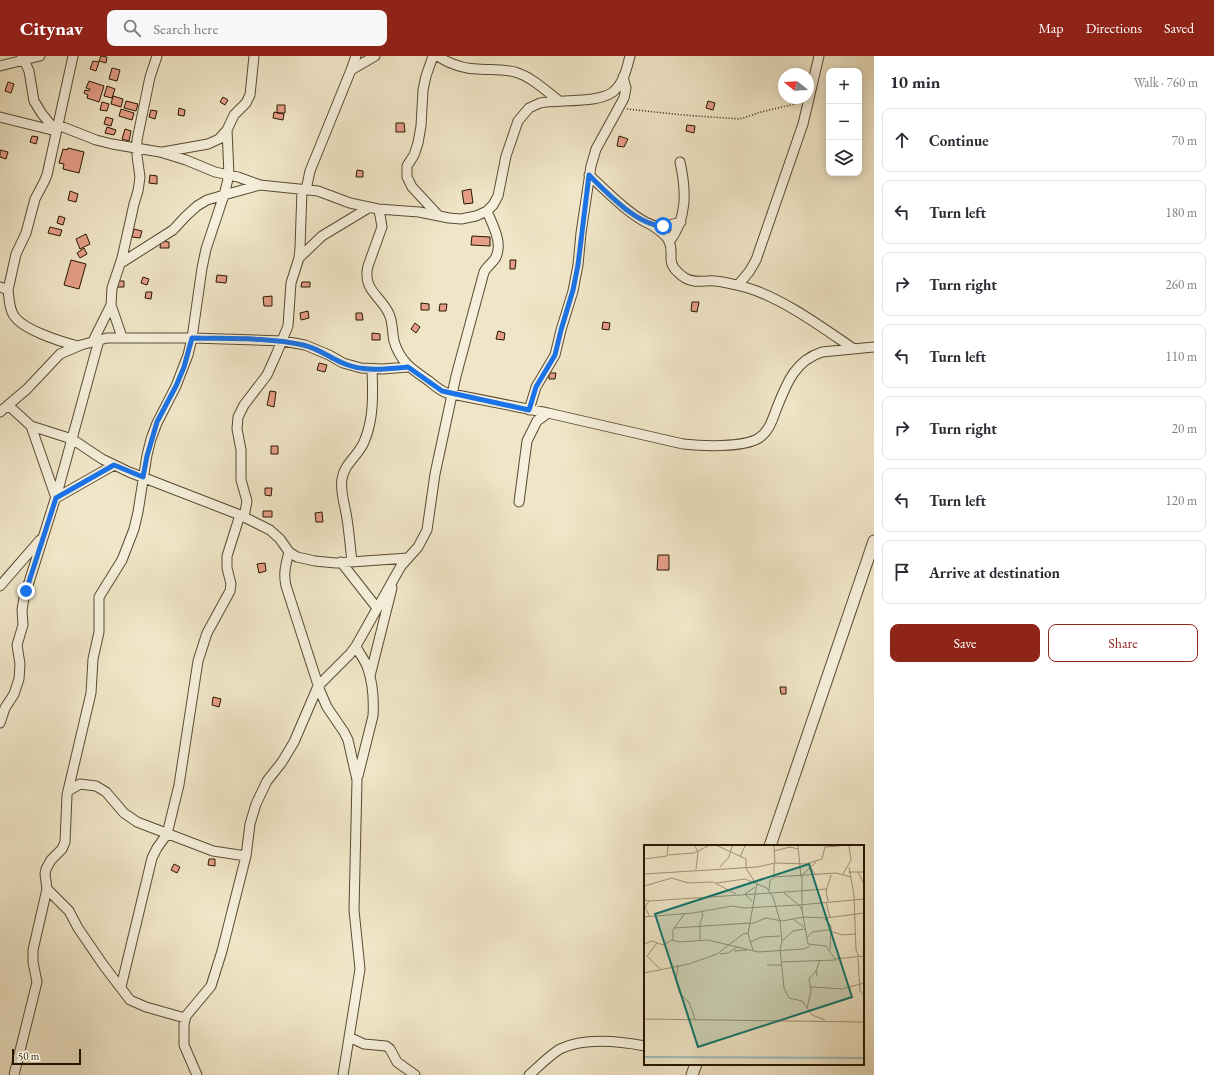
<!DOCTYPE html>
<html lang="en">
<head>
<meta charset="utf-8">
<style>
	:root { --surface:#fff; --page:#f7f7f7; --text:#2b2b33; --muted:#7c7c81; --line:#e1e1e2; --accent:#8f2418 }
	body { margin:0; font-family:"EB Garamond",serif; background:var(--page); color:var(--text) }
	.controls { position:absolute; right:12px; top:12px; display:grid; overflow:hidden; border-radius:8px; box-shadow:0 2px 10px #0003 }
	.controls button { width:36px; height:36px; display:grid; place-items:center; padding:0; border:0; border-bottom:1px solid var(--line); background:var(--surface); color:var(--text); font:20px sans-serif }
	.compass { position:absolute; left:778px; top:12px; width:36px; height:36px; border-radius:50%; background:var(--surface); box-shadow:0 2px 10px #0003; rotate:288deg }
	.scale { position:absolute; left:12px; bottom:10px; width:69px; box-sizing:border-box; padding-left:4px; border:2px solid #271600; border-top:0; font-size:11px; line-height:14px; white-space:nowrap; color:#271600; -webkit-text-stroke:3px #f5efdb; paint-order:stroke }
	.stop { position:absolute; width:12px; height:12px; margin:-9px; border:3px solid #1a73e8; border-radius:50%; background:#fff }
	.stop.end { background:#1a73e8; border-color:#fff; box-shadow:0 1px 4px #0008 }
	.list { margin:0; padding:0; list-style:none }
	h2 { display:flex; justify-content:space-between; align-items:center; height:52px; margin:0; padding:0 16px; font-size:17px }
	h2 small { font-size:13px; font-weight:400; color:var(--muted) }
	.list li { display:grid; grid-template-columns:26px 1fr auto; gap:12px; align-items:center; box-sizing:border-box; height:64px; margin:0 8px 8px; padding:0 8px; border:1px solid var(--line); border-radius:8px }
	.list b { display:block; font-size:15px; white-space:nowrap }
	.list em { font-size:13px; font-style:normal; color:var(--muted) }
	.actions { display:flex; gap:8px; padding:12px 16px }
	.actions a { flex:1; padding:9px 0; border:1px solid var(--accent); border-radius:8px; text-align:center; font-size:14px; color:var(--accent) }
	.actions .main { background:var(--accent); color:#fff }
	.icon { flex:none; width:22px; height:22px; fill:none; stroke:currentColor; stroke-width:2; stroke-linecap:round; stroke-linejoin:round }
	.map { position:relative; flex:none; width:874px; height:1019px; overflow:hidden }
	header { display:flex; align-items:center; gap:24px; box-sizing:border-box; height:56px; padding:0 20px; background:var(--accent); color:#fff }
	header strong { font-size:19px }
	nav { display:flex; gap:22px; margin-inline-start:auto; font-size:14px }
	.search { width:280px; height:36px; background:var(--page); display:flex; align-items:center; gap:10px; box-sizing:border-box; padding:0 14px; border-radius:8px; color:var(--muted); font-size:15px }
	main { display:flex }
	aside { flex:1; background:var(--surface) }
	.map>svg:first-child { display:block }
	.building { fill:#e69e88; stroke:#271600 }
	.lines { fill:none; stroke-linecap:round; stroke-linejoin:round }
	.minor-casing { stroke:#594a32; stroke-width:11 }
	.tertiary-casing { stroke:#594a32; stroke-width:13 }
	.path { stroke:#271600; stroke-width:1.5; stroke-dasharray:1 2; stroke-linecap:butt }
	.minor { stroke:#f5efdb; stroke-width:9 }
	.tertiary { stroke:#f5efdb; stroke-width:11 }
	.route { stroke:#1a73e8; stroke-width:5 }
	.inset-river { fill:none; stroke:#9ebdbf; stroke-width:2 }
	.inset-road { fill:none; stroke:#a09377; stroke-width:1 }
	.view { fill:#0f766e; fill-opacity:0.15; stroke:#0f766e; stroke-width:2 }
	.inset-edge { fill:none; stroke:#271600; stroke-width:2 }
</style>
</head>
<body>
<header>
<strong>Citynav</strong>
<div class="search"><svg class="icon" aria-label="search" viewBox="0 0 24 24"><circle cx="10" cy="10" r="6"/><path d="M15 15l6 6"/></svg>Search here</div>
<nav><a>Map</a><a>Directions</a><a>Saved</a></nav>
</header>
<main>
<div class="map">
<svg width="874" height="1019" viewBox="0 0 874 1019">
	<rect width="100%" height="100%" fill="#f0e6c7"/>
	<filter id="stains"><feTurbulence type="fractalNoise" baseFrequency=".005" numOctaves="4"/><feColorMatrix values="0 0 0 0 .2 0 0 0 0 .09 0 0 0 0 .02 0 0 0 .5 -.17"/></filter>
	<radialGradient id="worn" r=".72"><stop offset=".6" stop-color="#630" stop-opacity="0"/><stop offset="1" stop-color="#630" stop-opacity=".3"/></radialGradient>
	<path class="building" d="M101,0L107,1L106,7L99,5Z
		M93,5L99,6L96,15L90,13Z
		M112,12L120,14L117,25L109,23Z
		M89,25L104,30L99,46L87,42L88,39L84,37L85,34L89,35L90,33L86,32Z
		M8,26L14,28L11,37L5,35Z
		M107,30L115,33L112,42L104,40Z
		M113,40L123,43L121,51L111,48Z
		M223,41L228,44L225,49L220,46Z
		M126,45L138,48L136,55L124,52Z
		M708,45L715,47L713,54L706,52Z
		M102,46L109,48L107,55L100,54Z
		M277,49H285V57H277Z
		M179,52L185,54L184,60L178,59Z
		M121,53L134,57L132,64L119,60Z
		M151,54L157,55L155,63L149,61Z
		M274,56L284,58L283,64L273,62Z
		M106,61L113,63L111,70L104,68Z
		M396,67H404L405,76H396Z
		M687,69L695,70L694,77L686,75Z
		M107,71L116,74L114,79L105,77Z
		M125,73L131,75L129,85L122,83Z
		M32,80L38,81L36,88L30,86Z
		M619,80L628,83L624,91L617,90Z
		M68,92L84,96L79,117L63,113L64,108L59,107L63,93L67,94Z
		M0,94L8,96L6,103L0,101Z
		M357,114L363,115V121H356Z
		M150,119L157,120V128L149,127Z
		M471,133L473,147L464,148L462,135Z
		M70,135L78,138L76,146L68,144Z
		M59,160L65,162L63,169L57,167Z
		M50,171L62,174L60,180L48,177Z
		M134,173L142,175L140,182L132,181Z
		M86,178L90,188L80,193L76,183Z
		M472,180L490,181V190L471,189Z
		M161,185L169,186V192H160Z
		M84,192L87,198L80,202L77,197Z
		M71,204L86,208L79,233L64,229Z
		M510,204H516L515,213H510Z
		M217,219L227,220L226,227L216,226Z
		M143,221L149,223L147,229L141,227Z
		M117,225H124V231H117Z
		M302,226H310V231H301Z
		M146,236H152L151,243L145,242Z
		M272,240V250H264L263,241Z
		M692,246H699L697,256L691,255Z
		M421,247L429,248V254H421Z
		M440,248H447L446,255H439Z
		M308,255L309,262L301,264L300,257Z
		M356,257H362L363,264H356Z
		M603,266L610,267L609,274L602,273Z
		M415,267L420,271L416,277L411,273Z
		M498,275L505,277L504,284L496,283Z
		M372,277L380,278V284H372Z
		M319,307L327,309L325,316L317,314Z
		M549,317H556L555,323H549Z
		M270,335L276,336L274,351L267,349Z
		M271,390H278V398H271Z
		M265,432H272L271,440L265,439Z
		M263,455H272V461H263Z
		M322,456L323,466H316L315,457Z
		M658,499H669V514H657Z
		M265,507L266,515L259,517L257,508Z
		M780,631H786V638H781Z
		M213,641L221,643L219,651L212,649Z
		M209,803H215V810L208,809Z
		M174,808L180,811L177,817L171,814Z"/>
	<g class="lines">
		<defs>
			<path id="minor" d="M22,0L29,15L34,45L42,58L56,75
				M433,0L426,20L423,34L421,70L418,87L414,99L407,110V121L412,131L438,159
				M437,0C450,8 463,13 478,13C491,14 502,13 515,16C532,21 546,35 559,45
				M0,10L40,0
				M351,14L375,0
				M0,61L56,75
				M58,69L96,84L112,88L160,96L186,104L215,116L238,121L260,129L318,135L350,147L378,153L419,156L449,162L461,163L476,160L487,155L493,149L498,140L506,100L518,65L529,52L540,47C558,43 603,48 615,34C624,26 627,11 630,0
				M163,96L208,88L219,83L227,74
				M589,119C604,133 636,166 656,170C665,171 673,168 681,166
				M306,134L310,115L351,14L356,0
				M378,153L380,159L382,171L368,210C362,234 381,240 389,258C393,266 392,276 394,285C400,306 413,314 429,325C435,330 439,334 447,337L548,357L683,388C702,390 743,392 759,382C769,375 772,365 776,354C786,329 794,305 822,296L874,291
				M648,167C656,172 665,177 669,185C672,192 671,196 671,203C671,211 679,218 685,222C695,228 704,224 715,225C726,226 737,229 748,232C784,243 823,272 854,293
				M669,186C688,162 686,133 680,106
				M299,202L322,180L370,151
				M121,207L173,174L186,160L197,150L207,144L224,139L229,119L227,74L234,59L246,47L250,39L254,0
				M738,229L749,216L756,204L803,68L819,0
				M0,231L8,234C9,241 9,249 12,256C18,273 62,286 78,290
				M8,234L16,198L26,177L35,143L44,126L47,119L73,0
				M111,249L122,281
				M93,285L111,249L112,232L122,202L134,148L138,135L140,121L137,100V84L150,21L157,0
				M8,349L31,370L72,383L102,403L129,416L240,459L270,474L280,483L289,496L297,501L315,505L336,507L408,502
				M529,354L536,331L555,299L561,274L573,235L578,209L581,177L591,110L596,93L624,42L626,32L623,21
				M0,356L27,333L60,298L81,289L107,282H192L283,285L305,289L329,299L343,307L361,312L383,313L408,311
				M31,370L56,442L114,409
				M519,446L527,385L537,365L548,357
				M244,461L247,445L241,424V394L237,373L238,361L244,349L267,319L276,299L288,270L291,227L299,202L300,192L302,134
				M289,496C286,508 283,517 286,530L320,635L327,651L344,676L348,684L357,724L354,854L360,913L343,1019
				M341,506L377,552
				M352,506C350,489 349,473 346,457C344,446 340,434 342,423C344,408 358,400 364,386C374,363 373,338 372,313
				M0,530L40,484
				M356,590C359,597 364,603 367,610C372,624 374,644 373,660L358,720
				M370,620L392,532
				M0,667L5,652L14,638L19,623L20,608L17,589L23,569L22,554L24,542L58,434L99,284
				M68,735L80,728L96,730L106,736L124,757L137,766L213,795L246,800
				M47,833L69,855L78,872L104,910L130,944L146,951L185,962
				M121,931L152,802L157,792L167,778L179,729L198,605L207,577L230,535L231,528L227,512V500L240,459
				M349,981L364,988L386,990L390,993L397,1006L415,1019
				M14,1019L37,926L33,906V894L47,833L45,818L46,813L51,804L62,793L65,786L67,739L91,637L93,603L99,576V541L122,504L134,473L138,456L147,399L151,383L157,367L176,330L188,299L192,282L202,212L206,193L224,139L260,129
				M197,1019L184,989V968L186,960L211,930L222,895L246,800L250,768L256,748L267,725L282,706L294,686L318,630L350,598L356,590L401,510L418,491L427,474L435,418L456,320L484,216C487,210 493,207 496,201C503,186 492,168 487,155
				M529,1019C538,1011 550,999 560,993C585,981 619,985 645,990"/>
			<path id="tertiary" d="M770,790L874,485
				M692,1019L696,1008"/>
		</defs>
		<use href="#minor" class="minor-casing"/>
		<use href="#tertiary" class="tertiary-casing"/>
		<path class="path" d="M627,53L683,59L740,63L761,56L799,47"/>
		<use href="#minor" class="minor"/>
		<use href="#tertiary" class="tertiary"/>
	</g>
	<g class="lines">
		<path class="route" d="M26,535L56,442L114,409L143,421L147,400L157,366L176,330L184,311L192,282C229,283 267,281 303,289C318,292 330,302 345,308C365,316 387,313 408,311L442,335L529,354L536,331L555,299L561,274L573,234L578,209L589,119C607,137 637,169 663,170"/>
	</g>
	<g transform="translate(644 789)">
		<rect width="220" height="220" fill="#f0e6c7"/>
		<path class="inset-river" d="M0,212L220,213"/>
		<path class="inset-road" d="M51,1L54,7L52,24M74,1L102,14V23L110,36M130,1L131,18M154,1L157,32M130,6L146,2L154,4M24,10L50,8L64,1M96,12L101,1M0,14L23,11L24,1M163,18L172,30M76,22L85,12L88,1M205,22L210,50L212,105L215,112M204,27H220M214,27L220,39M0,29L113,22L131,18L162,19L178,14L181,2L195,1M199,29L207,15L205,1M157,31L172,17M158,31V65L164,99L182,101L191,114L220,111M130,32L192,28L207,32M72,38L101,34L123,43L129,52L136,76L138,96M0,41L28,33L44,38L69,37L92,49M125,45L126,36L130,32V19M127,48L183,44M140,48L155,60L220,54M0,51L1,55L5,56L1,62L6,72M5,56L127,48M108,56L101,49L111,42M184,56L182,46L187,30M182,57L186,72M0,72L49,68L88,61L100,63L155,60L158,65M160,72L182,73L220,68M181,74L187,81L186,105M150,75L160,82M107,79L122,73L138,76L160,72M30,83L107,78M161,84L149,86L138,96L136,104L140,143L145,153L158,156L168,170L181,175M163,93L168,87L183,85L198,90L211,89M29,95V85L41,68M56,96V78L59,70L57,66M106,97L118,92L136,91M13,98L3,111L16,124M0,99L8,96L19,100L28,95L35,97L64,95L114,107L160,104L166,101M109,105L104,89L113,38M90,106L103,105M76,109L84,108L93,102M214,113L216,146L220,151M138,117L192,115M34,120L32,136L36,149L45,157L51,174M123,120H138M0,128L45,119L73,109L99,89L104,88M173,131L172,126L176,115M167,142L198,144L220,138M163,163L167,146L165,134L172,126M0,174L220,177"/>
		<path class="view" d="M165,19L208,152L54,202L11,69Z"/>
		<rect width="220" height="220" class="inset-edge"/>
	</g>
	<rect width="100%" height="100%" filter="url(#stains)"/>
	<rect width="100%" height="100%" fill="url(#worn)"/>
</svg>
<div class="controls">
<button>+</button>
<button>−</button>
<button><svg class="icon" aria-label="layers" viewBox="0 0 24 24"><path d="M12 4l9 5-9 5-9-5zM3 14l9 5 9-5"/></svg></button>
</div>
<svg class="compass" viewBox="-18 -18 36 36"><path d="M0-13l5 13h-10z" fill="#e53935"/><path d="M0 13l5-13h-10z" fill="#7c7c81"/></svg>
<div class="scale">50 m</div>
<div class="stop" style="left:663px;top:170px"></div>
<div class="stop end" style="left:26px;top:535px"></div>
</div>
<aside>
<h2>10 min<small>Walk · 760 m</small></h2>
<ul class="list">
<li><svg class="icon" aria-label="ahead" viewBox="0 0 24 24"><path d="M12 20V5M6 11l6-6 6 6"/></svg><div><b>Continue</b></div><em>70 m</em></li>
<li><svg class="icon" aria-label="left" viewBox="0 0 24 24"><path d="M17 20v-9H6M10 6l-5 5 5 5"/></svg><div><b>Turn left</b></div><em>180 m</em></li>
<li><svg class="icon" aria-label="right" viewBox="0 0 24 24"><path d="M7 20v-9h11M14 6l5 5-5 5"/></svg><div><b>Turn right</b></div><em>260 m</em></li>
<li><svg class="icon" aria-label="left" viewBox="0 0 24 24"><path d="M17 20v-9H6M10 6l-5 5 5 5"/></svg><div><b>Turn left</b></div><em>110 m</em></li>
<li><svg class="icon" aria-label="right" viewBox="0 0 24 24"><path d="M7 20v-9h11M14 6l5 5-5 5"/></svg><div><b>Turn right</b></div><em>20 m</em></li>
<li><svg class="icon" aria-label="left" viewBox="0 0 24 24"><path d="M17 20v-9H6M10 6l-5 5 5 5"/></svg><div><b>Turn left</b></div><em>120 m</em></li>
<li><svg class="icon" aria-label="arrive" viewBox="0 0 24 24"><path d="M6 21V4h12l-3 4 3 4H6"/></svg><div><b>Arrive at destination</b></div></li>
</ul>
<div class="actions"><a class="main">Save</a><a>Share</a></div>
</aside>
</main>
</body>
</html>
